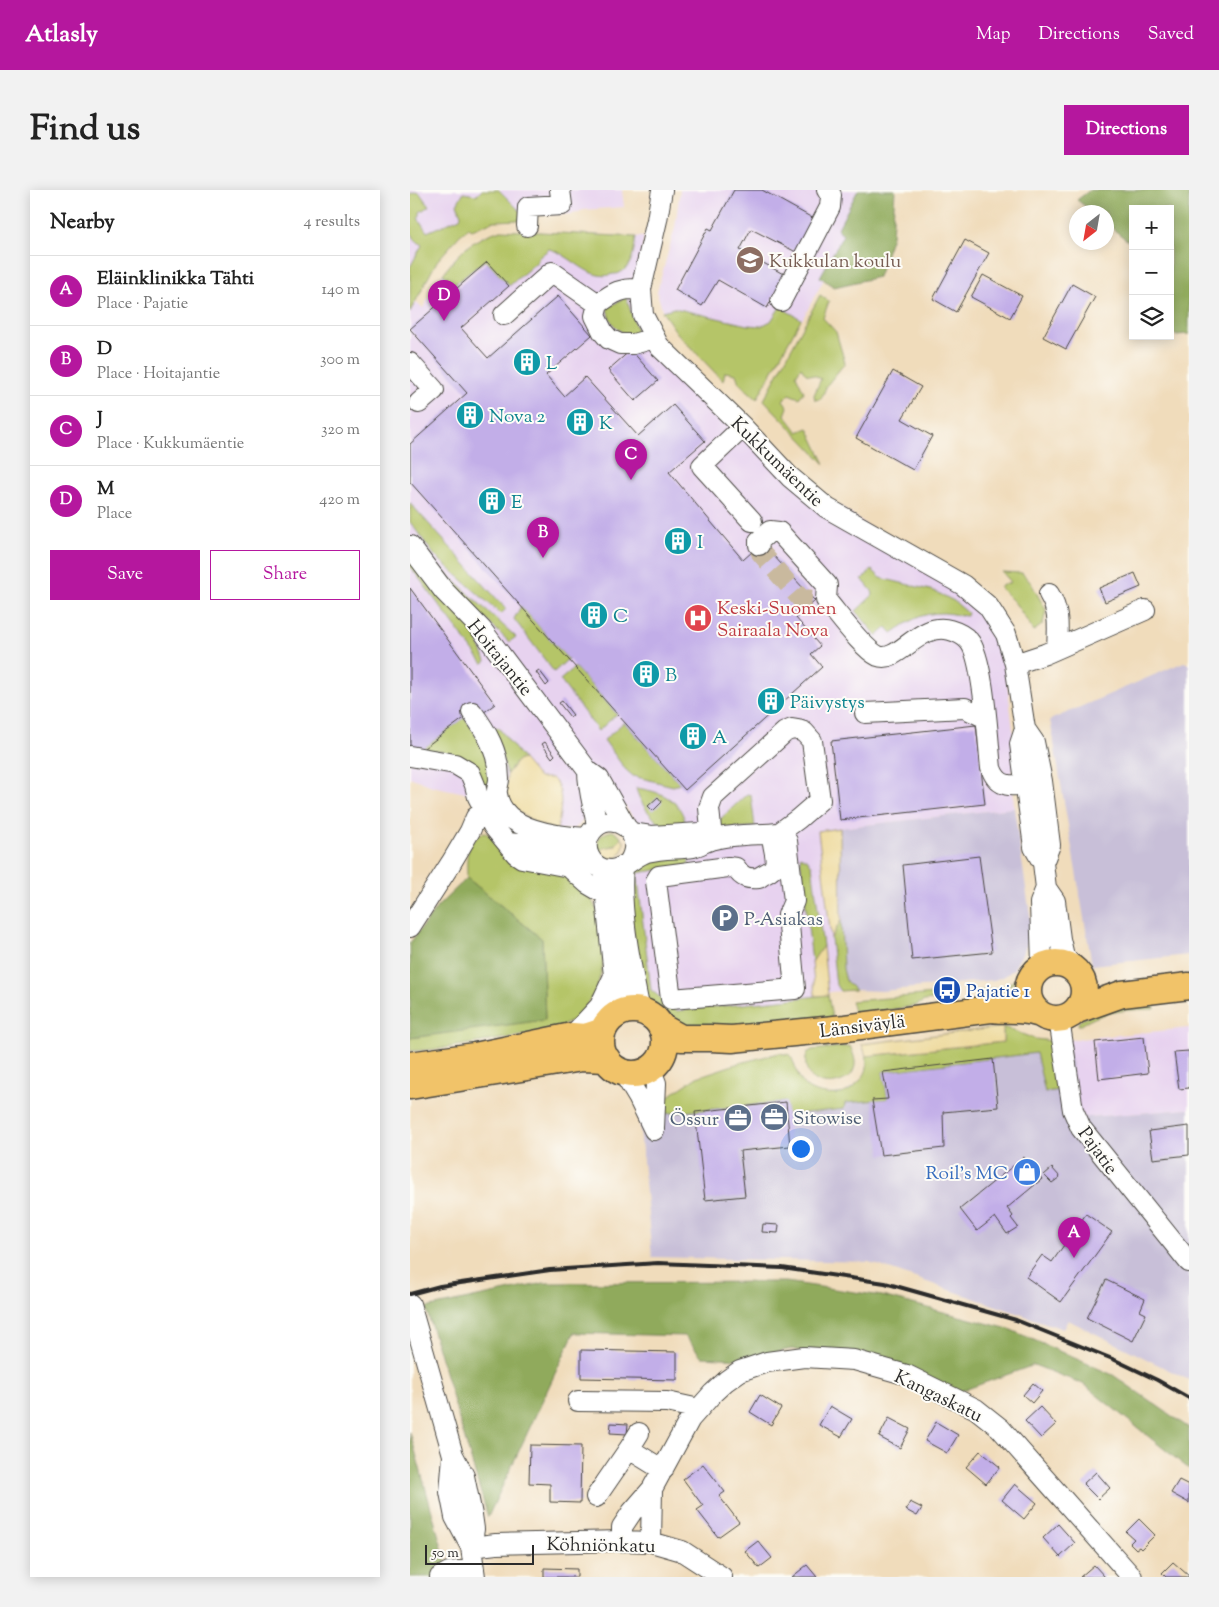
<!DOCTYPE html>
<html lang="en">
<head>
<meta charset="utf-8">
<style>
	:root { --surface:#fff; --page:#f2f2f2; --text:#222; --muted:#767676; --line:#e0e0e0; --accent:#b5179e }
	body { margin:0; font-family:"Sorts Mill Goudy",serif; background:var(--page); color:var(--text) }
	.controls { position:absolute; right:15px; top:15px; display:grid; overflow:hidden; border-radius:0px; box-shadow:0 2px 12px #0003 }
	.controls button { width:45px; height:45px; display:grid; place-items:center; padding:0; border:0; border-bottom:1px solid var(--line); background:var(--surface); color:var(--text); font:25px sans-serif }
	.compass { position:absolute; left:659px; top:15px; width:45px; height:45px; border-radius:50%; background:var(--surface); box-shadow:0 2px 12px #0003; rotate:211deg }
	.scale { position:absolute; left:15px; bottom:12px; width:109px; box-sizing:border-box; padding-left:5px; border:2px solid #2b2b2b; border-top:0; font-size:14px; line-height:18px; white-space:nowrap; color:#2b2b2b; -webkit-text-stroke:4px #fdfcf7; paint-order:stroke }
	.you { position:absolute; left:390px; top:958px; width:18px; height:18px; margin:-12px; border:4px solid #fff; border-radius:50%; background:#1a73e8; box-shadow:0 0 0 8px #1a73e833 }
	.badge { display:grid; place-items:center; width:32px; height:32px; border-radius:50%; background:var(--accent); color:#fff; font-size:16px; font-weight:700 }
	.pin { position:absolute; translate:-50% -41px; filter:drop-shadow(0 1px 2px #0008) }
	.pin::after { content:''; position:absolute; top:26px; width:18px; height:15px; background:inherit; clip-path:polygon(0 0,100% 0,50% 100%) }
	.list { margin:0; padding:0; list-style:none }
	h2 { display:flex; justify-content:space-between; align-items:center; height:65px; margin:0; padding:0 20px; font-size:21px }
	h2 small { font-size:16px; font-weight:400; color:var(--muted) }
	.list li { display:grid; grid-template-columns:32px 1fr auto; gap:15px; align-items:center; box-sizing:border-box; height:70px; padding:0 20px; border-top:1px solid var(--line) }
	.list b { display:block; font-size:19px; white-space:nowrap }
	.list p { margin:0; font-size:16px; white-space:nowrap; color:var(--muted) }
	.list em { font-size:16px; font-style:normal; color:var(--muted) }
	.actions { display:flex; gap:10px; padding:15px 20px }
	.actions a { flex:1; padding:11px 0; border:1px solid var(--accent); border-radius:0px; text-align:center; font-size:18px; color:var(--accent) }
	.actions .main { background:var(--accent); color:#fff }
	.icon { flex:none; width:28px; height:28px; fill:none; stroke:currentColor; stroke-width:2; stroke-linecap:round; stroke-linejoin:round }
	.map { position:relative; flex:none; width:779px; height:1387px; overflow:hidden; border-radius:0px }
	header { display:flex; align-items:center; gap:30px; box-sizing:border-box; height:70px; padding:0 25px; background:var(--accent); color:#fff }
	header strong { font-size:24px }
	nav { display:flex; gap:28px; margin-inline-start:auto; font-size:18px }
	.intro { display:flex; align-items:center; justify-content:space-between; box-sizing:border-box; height:120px; padding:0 30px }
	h1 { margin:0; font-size:35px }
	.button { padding:12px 22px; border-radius:0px; background:var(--accent); color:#fff; font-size:18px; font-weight:700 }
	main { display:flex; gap:30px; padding:0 30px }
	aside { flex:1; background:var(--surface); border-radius:0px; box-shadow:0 2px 12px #0003 }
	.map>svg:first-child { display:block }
	.built { fill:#e7d2ef }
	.industrial { fill:#c8bfd8 }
	.green { fill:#b5c568; stroke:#70784a }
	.forest { fill:#90aa5c; stroke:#5e6a44 }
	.sand { fill:#eeda9e; stroke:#8c8264 }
	.building { fill:#c2aee8 }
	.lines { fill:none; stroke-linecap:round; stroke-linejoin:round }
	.minor-tunnel { stroke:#c9b99e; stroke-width:20; stroke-dasharray:20 10; stroke-linecap:butt }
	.minor-casing { stroke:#494641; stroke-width:22 }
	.major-casing { stroke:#494641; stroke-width:29 }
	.minor { stroke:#fff; stroke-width:20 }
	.major { stroke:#f1c369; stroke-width:26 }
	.rail { stroke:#2b2b2b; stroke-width:4 }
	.labels { text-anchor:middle; stroke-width:4; stroke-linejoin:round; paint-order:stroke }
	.education-label { font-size:19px; fill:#785e54; stroke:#fdfcf7; text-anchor:start }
	.culture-label { font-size:19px; fill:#0d838f; stroke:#fdfcf7; text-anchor:start }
	.street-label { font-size:19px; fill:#2b2b2b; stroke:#fdfcf7 }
	.health-label { font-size:19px; fill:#be3a42; stroke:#fdfcf7; text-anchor:start }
	.service-label { font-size:19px; fill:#4e5e75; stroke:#fdfcf7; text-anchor:start }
	.transit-label { font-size:19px; fill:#164399; stroke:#fdfcf7; text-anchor:start }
	.shop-label { font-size:19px; fill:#366cbe; stroke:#fdfcf7; text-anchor:end }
</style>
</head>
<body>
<header>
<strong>Atlasly</strong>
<nav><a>Map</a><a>Directions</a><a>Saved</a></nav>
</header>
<div class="intro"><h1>Find us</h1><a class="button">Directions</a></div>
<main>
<aside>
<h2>Nearby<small>4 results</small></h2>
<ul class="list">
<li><span class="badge">A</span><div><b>Eläinklinikka Tähti</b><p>Place · Pajatie</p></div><em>140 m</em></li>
<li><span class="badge">B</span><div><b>D</b><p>Place · Hoitajantie</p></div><em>300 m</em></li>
<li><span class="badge">C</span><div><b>J</b><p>Place · Kukkumäentie</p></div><em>320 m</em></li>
<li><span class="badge">D</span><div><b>M</b><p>Place</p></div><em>420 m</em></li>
</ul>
<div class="actions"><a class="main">Save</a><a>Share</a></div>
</aside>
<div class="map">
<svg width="779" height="1387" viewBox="0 0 779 1387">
	<rect width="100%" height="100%" fill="#fdfcf7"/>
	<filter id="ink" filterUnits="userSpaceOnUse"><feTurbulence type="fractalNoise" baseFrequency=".02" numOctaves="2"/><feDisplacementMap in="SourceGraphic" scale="10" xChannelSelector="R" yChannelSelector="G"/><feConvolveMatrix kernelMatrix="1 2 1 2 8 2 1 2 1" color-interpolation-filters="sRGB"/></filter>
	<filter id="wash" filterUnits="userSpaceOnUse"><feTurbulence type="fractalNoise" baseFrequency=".0096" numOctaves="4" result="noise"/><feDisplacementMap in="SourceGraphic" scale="20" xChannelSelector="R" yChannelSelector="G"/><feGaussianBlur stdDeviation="1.12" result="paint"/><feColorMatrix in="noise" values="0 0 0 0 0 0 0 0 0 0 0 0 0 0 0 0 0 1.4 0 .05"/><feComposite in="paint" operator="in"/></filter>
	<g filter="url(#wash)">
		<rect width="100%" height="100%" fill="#f0dcbb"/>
		<path class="built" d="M0,0H72L50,28L17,42L12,55L0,77Z
			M89,0H212L214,17L173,20L163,24L133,25L111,22Z
			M270,0H462L392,130L390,129L373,161L254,126L247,102L265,38Z
			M91,40L234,47L223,113L326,242L550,402L569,419L581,436L594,466L607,573L605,577L602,579L604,618L430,638L436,791L445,800L419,802L418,805L267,821L234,812L227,679L234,637L227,633L215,616L185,623L175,627L169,635L163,639L147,640L151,609L142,588H129L123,583L117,574L94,594L74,602L55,603L22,596L0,587V122L6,113L13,118L33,84L43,70L58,56L73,46Z
			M779,838V919L668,928L659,850Z"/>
		<path class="industrial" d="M774,472L779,474V765L682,775L640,530Z
			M604,618L622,738L621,748L603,780L595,786L584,790L472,801L445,800L436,791L433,779L430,638Z
			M659,850L668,928L779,919V1190L658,1130L653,1139L459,1072L242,1067L228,918L434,903L469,878Z"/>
		<path class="green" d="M72,0H89L111,22L110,30L83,31L62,40L59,38L50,45L27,71L0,122V77L12,55L3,48L1,43L0,4L9,2L19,16L10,22V25L8,28L17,42L50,28L51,25L47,14L53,3L67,5Z
			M91,40L226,47C224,58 223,77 211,82C209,84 206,84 203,84C180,93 161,64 139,59L127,69L128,71L99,96L75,70L44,95L33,84C50,61 64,48 91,40Z
			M410,105L419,111L413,128L426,142L435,173L417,195L411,209L405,210L404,205L411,189L406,186L396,184L391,177L386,185L394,202L389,208L379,204L373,210L378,217L375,225L388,242L398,238L415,274L354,210Z
			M216,107L227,140L224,145C209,145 199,133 197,118Z
			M370,117L391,129L347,209L329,193L326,184L315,182L313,191L267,143L252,121L264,118L337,135L351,136L361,131Z
			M0,313L96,419L91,424L25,366L0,332Z
			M0,368L63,440L76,471L73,474L0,376Z
			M28,376L106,447L99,452L46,400Z
			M462,380L471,388L524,401L544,411L558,423L557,426C549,426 541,423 533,423C510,423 500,431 482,443L477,437L467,446L446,421L463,405L462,401L452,389Z
			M592,382L612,383L621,393L636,420L633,434L624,441L605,413L589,397L601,392Z
			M111,416L158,469L144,482L104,429Z
			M165,477L207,524L188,541L150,490Z
			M55,527C68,549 86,573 79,600L74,602L44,565L31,561H10Z
			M214,532L270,594L263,596L223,586L215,579L194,550Z
			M88,537L113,569L107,571L97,584L84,540Z
			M226,598C248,601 270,608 275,632L253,636C241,628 229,612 226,598Z
			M337,604L341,605L345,637L313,638L306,633Z
			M203,641L211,647C204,661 198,653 189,662C184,650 192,642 203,641Z
			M74,642L85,649L148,679L180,706L189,725L193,775L186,801L169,826L146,840L28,859L0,861V848L135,829L132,749L57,688C57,668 54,653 74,642Z
			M278,661L279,675L227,683L241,800L267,821L418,805L422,828L289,841L252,829L234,812L217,696C229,667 251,668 278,661Z
			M390,666L397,669L402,676L413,756L402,772Z
			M431,730L433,779L436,791L445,800L430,801L426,795L421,748Z
			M606,789L607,791C594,799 584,806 568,807V801L591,798Z
			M525,804V810L514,811L505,816L445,825L441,811Z
			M744,813L745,819C717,820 695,820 671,835H668L669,831L693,819Z
			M593,837L625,849L643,851L651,900L635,902L626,863L473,882L478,909L435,913L434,919L377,925L375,912L252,924L251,909L256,908L287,887L326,874L369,863L380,865C387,876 387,892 399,899C407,904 425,906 434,903C442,900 457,886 457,877C458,874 456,869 456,866L593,852Z
			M440,856C443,863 447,872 444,879C438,900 387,901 397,863L402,860Z"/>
		<path class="forest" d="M448,0H485L482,46L468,87L424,97L410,87L433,45L427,40Z
			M680,0H779V144L766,145L760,142V19H723V55L697,34L696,22H683L667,10Z
			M57,688L132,749L135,830L0,848V753L28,716Z
			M376,1092L472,1106L599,1139L703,1185L779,1238V1279L673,1194L624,1175L546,1203L382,1159L330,1169L292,1167L275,1146L164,1143L78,1327L16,1118L134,1093Z
			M0,1242L35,1369L38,1387H0Z"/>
		<path class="sand" d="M113,569L129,588H142C156,600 150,624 147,640L127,634L103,618L96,603L97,584L107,571Z
			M430,638L431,730L421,748L408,641Z
			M211,647L214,651C213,668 203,675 189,662L193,658L205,656Z
			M413,756L418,805L405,806L402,772Z
			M593,837V852L456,866L452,854Z"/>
		<g id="blocks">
			<path class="building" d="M324,0H352L406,30L388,63L341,39L330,60L375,85L357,118L308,90L292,116L265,100L298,38L302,40Z
				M555,50L579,63L546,122L523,109Z
				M77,72L99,96L51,138L78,168L148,106L182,145L136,185L154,206L175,187L228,246L263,215L295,251L259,282L333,370L352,353L405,411L386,428L410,456L401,464L412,477L275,600L0,292V254L57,203L0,139Z
				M573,85L612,106L600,128L561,107Z
				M662,94L685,107L656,159L633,147Z
				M221,160L248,191L225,211L198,180Z
				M483,181L511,197L492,229L522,246L503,280L446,248Z
				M725,383L731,397L695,412L689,398Z
				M0,398L85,514L73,523L69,517L10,561H0Z
				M129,480L139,493L136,496L126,482Z
				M152,511L163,525L160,527L149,513Z
				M566,535L575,614L430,630L421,551Z
				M135,552L145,565L142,568L132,554Z
				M248,607L252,612L243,621L238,616Z
				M569,666L582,762L502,770L493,675Z
				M734,847L738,883L689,889L685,852Z
				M779,861V898L769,899L764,862Z
				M583,869L588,917L533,922L534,958L471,965L462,910L478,909L473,882Z
				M376,912L380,956L330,961L335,1006L295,1010L285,922Z
				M779,936V965L743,969L739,941Z
				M614,967L632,989L597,1018L603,1026L601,1028L608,1037L597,1044L585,1027L567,1041L550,1019Z
				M642,978L650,987L642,993L634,985Z
				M676,1024L702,1042L651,1112L616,1087L632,1065L642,1072Z
				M353,1034L369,1035L368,1043L352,1042Z
				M696,1090L735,1109L730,1121L736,1124L723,1151L677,1128Z
				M171,1160L267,1162V1190L171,1188Z
				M623,1193L632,1201L622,1213L613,1205Z
				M350,1205L371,1218L361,1235L340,1222Z
				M420,1216L442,1229L431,1247L409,1235Z
				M630,1217L646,1234L631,1248L615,1231Z
				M479,1228L500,1239L490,1258L469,1247Z
				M526,1232L548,1245L537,1263L515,1251Z
				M201,1233L218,1234L217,1244L200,1243Z
				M120,1255L171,1256L170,1313L140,1312V1294L119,1293Z
				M570,1261L590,1277L576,1294L556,1277Z
				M293,1274L315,1302L309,1306L329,1332L308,1347L287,1320L293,1316L273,1289Z
				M686,1282L700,1298L688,1309L673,1294Z
				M769,1290L779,1295V1313L761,1303Z
				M605,1294L627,1313L614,1329L592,1310Z
				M500,1312L512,1318L507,1326L496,1320Z
				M729,1329L745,1345L731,1359L729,1357L726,1359L720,1353L724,1349L716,1342Z
				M648,1334L665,1353L650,1367L633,1348Z
				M348,1351L362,1368L349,1378L335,1361Z
				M763,1372L779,1386V1387H756L752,1383Z
				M397,1375L407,1387H382Z
				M684,1375L695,1387H670Z
				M134,1378L167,1379V1387H134Z"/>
		</g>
	</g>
	<g filter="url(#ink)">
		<use href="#blocks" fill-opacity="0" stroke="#494641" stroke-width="1"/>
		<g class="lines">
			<path class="minor-tunnel" d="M349,355L351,363L391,409L404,410"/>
			<defs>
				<path id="minor" d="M252,0L247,30L231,99L233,125L249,156L333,237L380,287L417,318L553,395L578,416L596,444L605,474L615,539L624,552L632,591L640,655L633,673
					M117,36L118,17L152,15L150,0
					M231,99C211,98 204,102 188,114L185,126L193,142L199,149L210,154H223L245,148
					M371,111L420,17L421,5L417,0
					M94,125L142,82L188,114
					M0,173L24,200L9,213
					M333,237L292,276L342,331
					M349,355V351L360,341L369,342L417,395L416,410C428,424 453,459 468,466C489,474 509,431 540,440C547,442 554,445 559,451C574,468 578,552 581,578C590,604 610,594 632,591
					M0,356L34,401L72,440L178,581L189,589L216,637
					M639,404C650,422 648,438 647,458
					M605,474L635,464L735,420
					M62,522C77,542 89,563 89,589C89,594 86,599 87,604C92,641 149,647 178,648
					M455,523L555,518L576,528
					M615,539L610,554L624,657L633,673L636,698L630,713L632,775
					M0,566L45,574L60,583L65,595L68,607L83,636L106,664L112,668L159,677L178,694L195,704
					M178,581C178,600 184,617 187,636
					M221,643L241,646L290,643L300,648
					M99,653L162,662L181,670
					M219,672C238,642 201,617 182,641C170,656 180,679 200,680C214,680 224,666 237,662C251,658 268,659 283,657C291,655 297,650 304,649C325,644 347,645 369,643L377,651L384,711L378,725L385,799L261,809L246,691L249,686L318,677L326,678C332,688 338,689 349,688C353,684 356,684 360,681C370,675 364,662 363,653L369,643L388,629L410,610L402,551L394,542L388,540L382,539L375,542L303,607L299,618L302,649
					M213,677C209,722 221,776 230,821
					M194,690L204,786L211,798L212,822
					M636,698L645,711L650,749L654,766L664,778
					M0,737L41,673L60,641L66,627L76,621L88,619
					M649,829L663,920L671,938L779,1072
					M162,846L190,816L204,786
					M240,878L246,893L244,938
					M213,882L228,907L244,940
					M0,1114L43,1265L54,1286L62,1325L64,1339L61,1357L65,1387
					M168,1211L257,1212L289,1219
					M219,1259L229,1243
					M43,1266L40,1302L45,1327L61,1357
					M186,1307L219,1259L253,1280
					M212,1351V1337L222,1322L242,1299L280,1229L303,1203L316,1191L330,1181L357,1172L394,1167L444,1170L497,1185L566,1219L590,1238L722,1387
					M241,1352L242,1299
					M61,1357L86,1354L212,1351L241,1352L272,1361L312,1387
					M30,1387L39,1382L64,1379"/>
				<path id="major" d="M618 801a28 28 0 1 1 56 0a28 28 0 1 1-56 0Z
					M667,820L712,804L779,796
					M191 852a32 32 0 1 1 64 0a32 32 0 1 1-64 0Z
					M251,837L271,848H300L322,849L435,838L581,819C599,821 610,818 627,823
					M0,875L65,866L162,846L175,847L193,841
					M0,896L172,868L197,869"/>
			</defs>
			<use href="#minor" class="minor-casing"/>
			<use href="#major" class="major-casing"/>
			<use href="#minor" class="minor"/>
			<use href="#major" class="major"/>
			<path class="rail" d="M0,1104L30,1096L140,1080L248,1073L372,1078L475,1093L606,1130L705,1170L747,1190L779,1208"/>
		</g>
	</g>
	<defs>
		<symbol id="school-disc" viewBox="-11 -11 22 22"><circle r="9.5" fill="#8d6e63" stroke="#fdfcf7"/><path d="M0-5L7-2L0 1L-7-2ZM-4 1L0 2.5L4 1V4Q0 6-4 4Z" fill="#fff"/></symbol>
		<symbol id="building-disc" viewBox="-11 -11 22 22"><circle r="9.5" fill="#0f9aa8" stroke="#fdfcf7"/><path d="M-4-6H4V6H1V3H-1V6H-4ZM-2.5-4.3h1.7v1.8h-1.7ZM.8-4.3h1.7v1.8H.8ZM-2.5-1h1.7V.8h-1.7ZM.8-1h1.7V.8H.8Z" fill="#fff"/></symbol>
		<symbol id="hospital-disc" viewBox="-11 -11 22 22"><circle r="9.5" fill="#e0444e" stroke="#fdfcf7"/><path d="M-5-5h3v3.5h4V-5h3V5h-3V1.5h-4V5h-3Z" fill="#fff"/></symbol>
		<symbol id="parking-disc" viewBox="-11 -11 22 22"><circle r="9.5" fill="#5c6f8a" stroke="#fdfcf7"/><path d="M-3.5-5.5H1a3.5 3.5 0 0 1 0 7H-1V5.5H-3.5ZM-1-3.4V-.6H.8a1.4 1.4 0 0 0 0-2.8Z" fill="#fff"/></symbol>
		<symbol id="bus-disc" viewBox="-11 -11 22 22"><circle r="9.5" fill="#1a4fb4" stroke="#fdfcf7"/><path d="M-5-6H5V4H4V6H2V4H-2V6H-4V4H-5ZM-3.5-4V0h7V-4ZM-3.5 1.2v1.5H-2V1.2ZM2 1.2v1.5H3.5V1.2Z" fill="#fff"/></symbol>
		<symbol id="office-disc" viewBox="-11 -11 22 22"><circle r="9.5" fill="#5c6f8a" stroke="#fdfcf7"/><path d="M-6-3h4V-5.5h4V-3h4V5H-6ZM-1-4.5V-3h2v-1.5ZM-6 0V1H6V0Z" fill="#fff"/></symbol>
		<symbol id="shop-disc" viewBox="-11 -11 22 22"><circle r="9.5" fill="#3f7fe0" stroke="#fdfcf7"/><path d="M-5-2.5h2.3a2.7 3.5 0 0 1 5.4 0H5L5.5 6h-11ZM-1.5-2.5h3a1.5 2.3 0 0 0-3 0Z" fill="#fff"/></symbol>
	</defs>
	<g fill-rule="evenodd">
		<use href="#school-disc" x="324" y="54" width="32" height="32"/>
		<use href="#building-disc" x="101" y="156" width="32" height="32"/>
		<use href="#building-disc" x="44" y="209" width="32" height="32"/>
		<use href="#building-disc" x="154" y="216" width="32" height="32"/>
		<use href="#building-disc" x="66" y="295" width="32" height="32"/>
		<use href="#building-disc" x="252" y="335" width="32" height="32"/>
		<use href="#building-disc" x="168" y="409" width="32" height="32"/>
		<use href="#hospital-disc" x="272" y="412" width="32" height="32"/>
		<use href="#building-disc" x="220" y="468" width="32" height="32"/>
		<use href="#building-disc" x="345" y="495" width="32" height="32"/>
		<use href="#building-disc" x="267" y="530" width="32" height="32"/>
		<use href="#parking-disc" x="299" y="712" width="32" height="32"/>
		<use href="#bus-disc" x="521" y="784" width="32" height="32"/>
		<use href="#office-disc" x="348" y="911" width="32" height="32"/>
		<use href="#office-disc" x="312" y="912" width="32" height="32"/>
		<use href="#shop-disc" x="601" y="966" width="32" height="32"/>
	</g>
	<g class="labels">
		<g class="education-label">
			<text x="359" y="77">Kukkulan koulu</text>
		</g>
		<g class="culture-label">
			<text x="136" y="179">L</text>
			<text x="79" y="232">Nova 2</text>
			<text x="189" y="239">K</text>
			<text x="101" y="318">E</text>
			<text x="287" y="358">I</text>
			<text x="203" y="432">C</text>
			<text x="255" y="491">B</text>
			<text x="380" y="518">Päivystys</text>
			<text x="302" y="553">A</text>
		</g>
		<g class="street-label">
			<text transform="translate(368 271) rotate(44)" y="7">Kukkumäentie</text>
			<text transform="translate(91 467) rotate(51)" y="7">Hoitajantie</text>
			<text transform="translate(452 835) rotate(-7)" y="7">Länsiväylä</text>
			<text transform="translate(689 960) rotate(54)" y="7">Pajatie</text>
			<text transform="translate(529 1205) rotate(26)" y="7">Kangaskatu</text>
			<text transform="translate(191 1354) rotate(1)" y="7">Köhniönkatu</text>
		</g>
		<g class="health-label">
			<text x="307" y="424">Keski-Suomen<tspan x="307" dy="22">Sairaala Nova</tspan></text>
		</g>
		<g class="service-label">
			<text x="334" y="735">P-Asiakas</text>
			<text x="383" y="934">Sitowise</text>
			<text x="309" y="935" text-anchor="end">Össur</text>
		</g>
		<g class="transit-label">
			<text x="556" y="807">Pajatie 1</text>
		</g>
		<g class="shop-label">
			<text x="598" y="989">Roil's MC</text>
		</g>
	</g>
</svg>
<div class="controls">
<button>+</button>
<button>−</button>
<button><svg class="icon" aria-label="layers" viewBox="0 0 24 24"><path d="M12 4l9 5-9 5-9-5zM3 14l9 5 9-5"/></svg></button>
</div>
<svg class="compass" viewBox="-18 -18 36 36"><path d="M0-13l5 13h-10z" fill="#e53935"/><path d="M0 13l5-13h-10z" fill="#767676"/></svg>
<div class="scale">50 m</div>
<div class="you"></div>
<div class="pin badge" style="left:664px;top:1068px">A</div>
<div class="pin badge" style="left:133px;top:368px">B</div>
<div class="pin badge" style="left:221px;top:290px">C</div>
<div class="pin badge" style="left:34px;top:131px">D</div>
</div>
</main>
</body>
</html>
